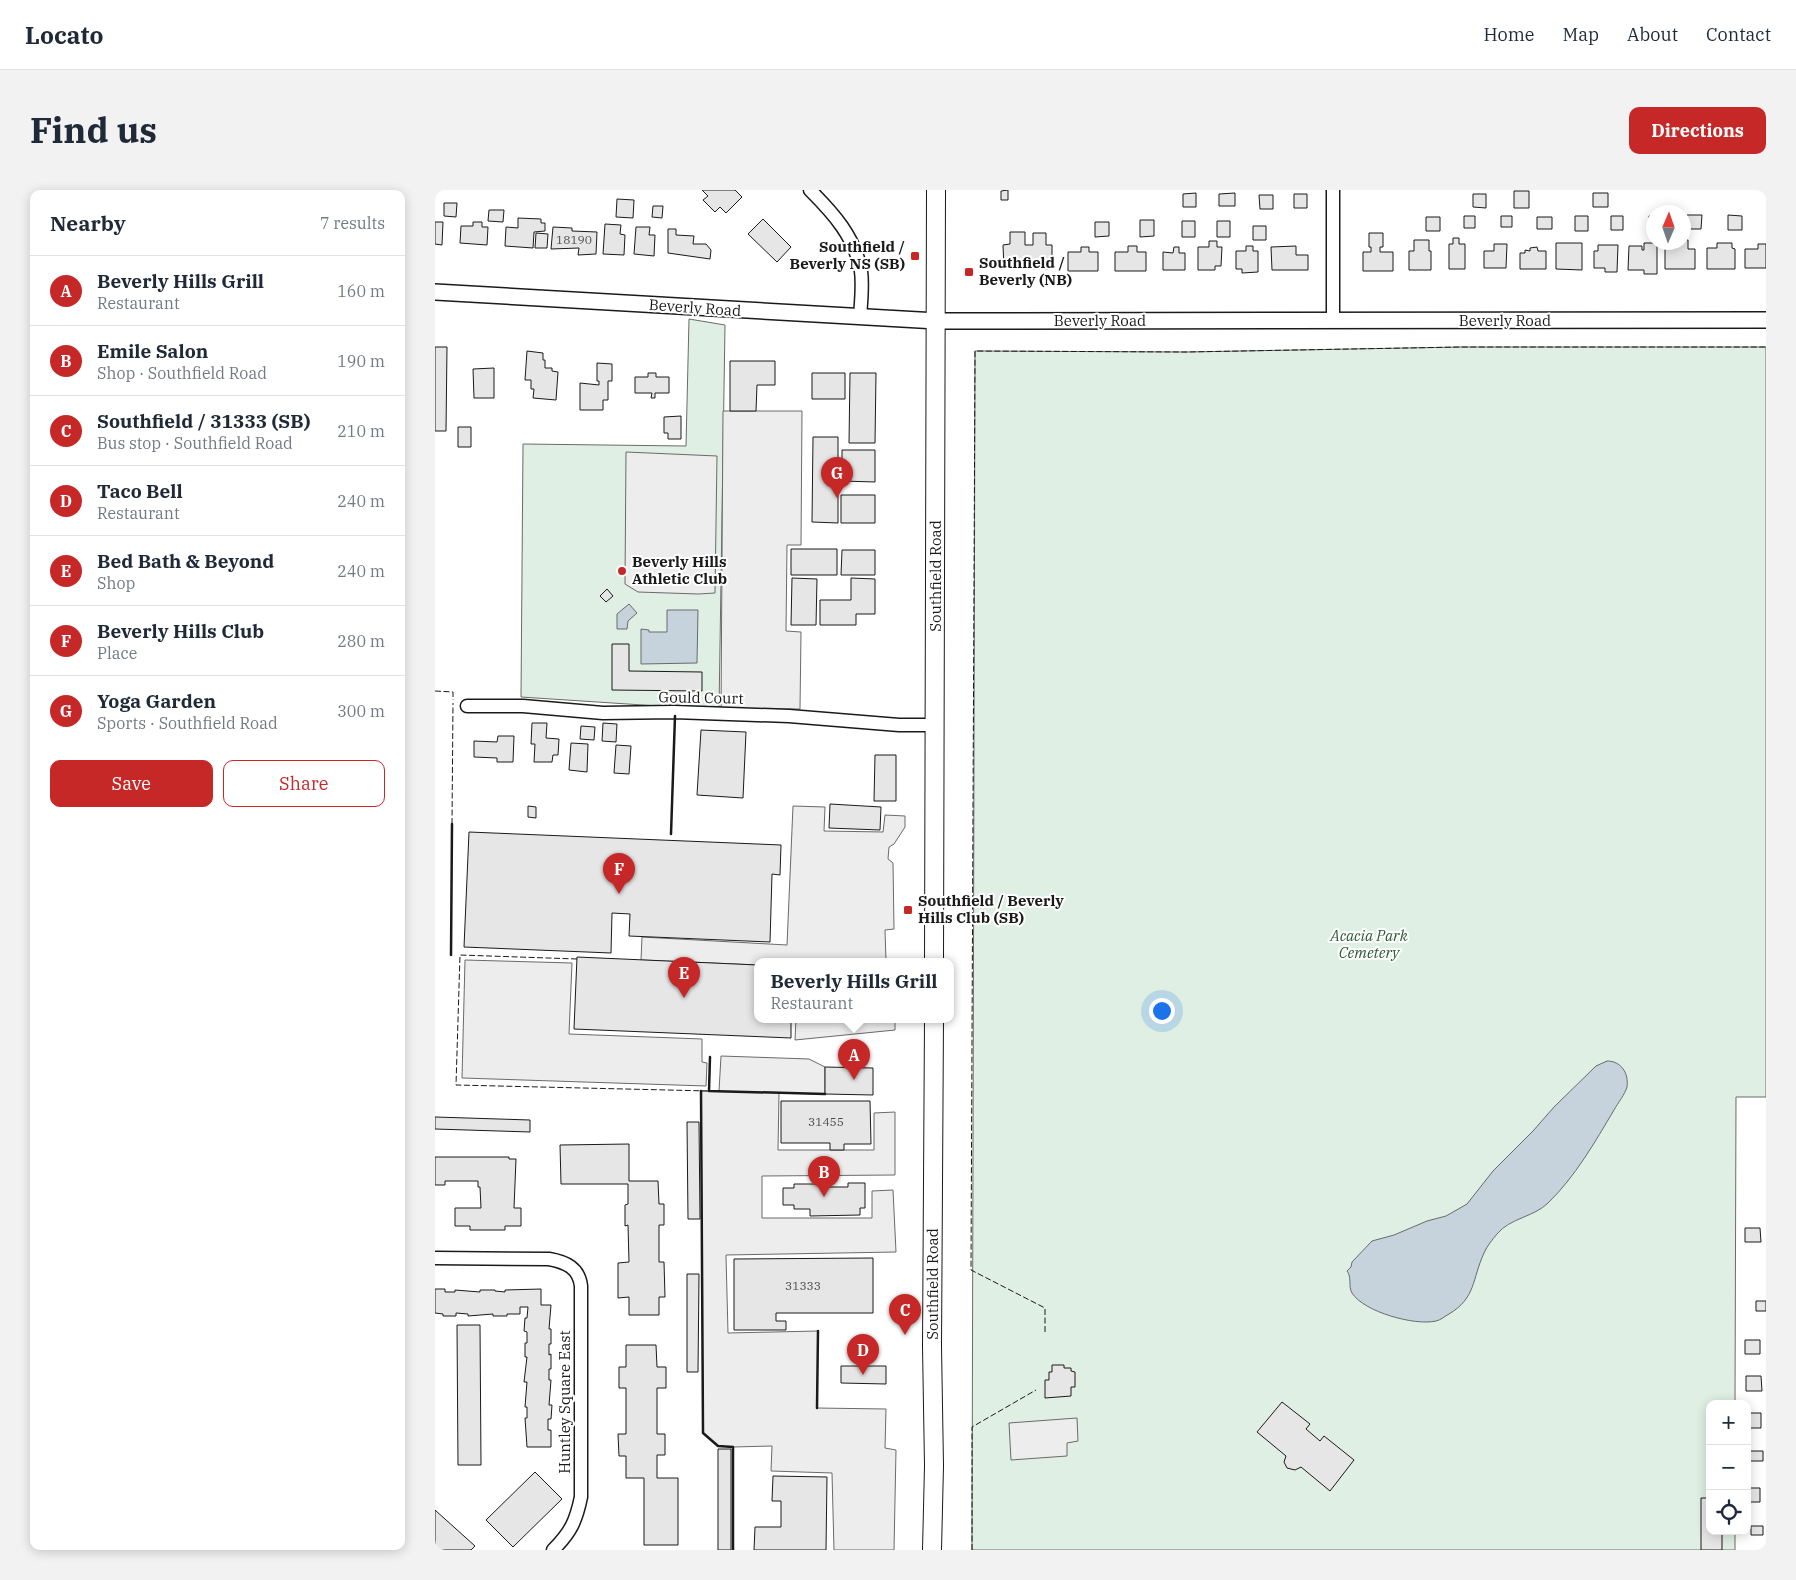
<!DOCTYPE html>
<html lang="en">
<head>
<meta charset="utf-8">
<style>
	:root { --surface:#fff; --page:#f2f2f3; --text:#1f2937; --muted:#747a83; --line:#e0e1e3; --accent:#c62828 }
	body { margin:0; font-family:"IBM Plex Serif",serif; background:var(--page); color:var(--text) }
	.controls { position:absolute; right:15px; bottom:15px; display:grid; overflow:hidden; border-radius:10px; box-shadow:0 2px 12px #0003 }
	.controls button { width:45px; height:45px; display:grid; place-items:center; padding:0; border:0; border-bottom:1px solid var(--line); background:var(--surface); color:var(--text); font:25px sans-serif }
	.compass { position:absolute; left:1211px; top:15px; width:45px; height:45px; border-radius:50%; background:var(--surface); box-shadow:0 2px 12px #0003; rotate:2deg }
	.you { position:absolute; left:726px; top:820px; width:18px; height:18px; margin:-12px; border:4px solid #fff; border-radius:50%; background:#1a73e8; box-shadow:0 0 0 8px #1a73e833 }
	.badge { display:grid; place-items:center; width:32px; height:32px; border-radius:50%; background:var(--accent); color:#fff; font-size:16px; font-weight:700 }
	.pin { position:absolute; translate:-50% -41px; filter:drop-shadow(0 1px 2px #0008) }
	.pin::after { content:''; position:absolute; top:26px; width:18px; height:15px; background:inherit; clip-path:polygon(0 0,100% 0,50% 100%) }
	.popup { position:absolute; left:319px; top:768px; width:200px; height:65px; box-sizing:border-box; display:grid; place-content:center; border-radius:10px; background:var(--surface); filter:drop-shadow(0 1px 4px #0005); font-size:16px; white-space:nowrap; color:var(--muted) }
	.popup b { font-size:19px; color:var(--text) }
	.popup::after { content:''; position:absolute; left:50%; top:100%; margin-left:-10px; border:10px solid transparent; border-top-color:var(--surface) }
	.list { margin:0; padding:0; list-style:none }
	h2 { display:flex; justify-content:space-between; align-items:center; height:65px; margin:0; padding:0 20px; font-size:21px }
	h2 small { font-size:16px; font-weight:400; color:var(--muted) }
	.list li { display:grid; grid-template-columns:32px 1fr auto; gap:15px; align-items:center; box-sizing:border-box; height:70px; padding:0 20px; border-top:1px solid var(--line) }
	.list b { display:block; font-size:19px; white-space:nowrap }
	.list p { margin:0; font-size:16px; white-space:nowrap; color:var(--muted) }
	.list em { font-size:16px; font-style:normal; color:var(--muted) }
	.actions { display:flex; gap:10px; padding:15px 20px }
	.actions a { flex:1; padding:11px 0; border:1px solid var(--accent); border-radius:10px; text-align:center; font-size:18px; color:var(--accent) }
	.actions .main { background:var(--accent); color:#fff }
	.icon { flex:none; width:28px; height:28px; fill:none; stroke:currentColor; stroke-width:2; stroke-linecap:round; stroke-linejoin:round }
	.map { position:relative; flex:none; width:1331px; height:1360px; overflow:hidden; border-radius:10px }
	header { display:flex; align-items:center; gap:30px; box-sizing:border-box; height:70px; padding:0 25px; background:var(--surface); border-bottom:1px solid var(--line) }
	header strong { font-size:24px }
	nav { display:flex; gap:28px; margin-inline-start:auto; font-size:18px }
	.intro { display:flex; align-items:center; justify-content:space-between; box-sizing:border-box; height:120px; padding:0 30px }
	h1 { margin:0; font-size:35px }
	.button { padding:12px 22px; border-radius:10px; background:var(--accent); color:#fff; font-size:18px; font-weight:700 }
	main { display:flex; gap:30px; padding:0 30px }
	aside { flex:1; background:var(--surface); border-radius:10px; box-shadow:0 2px 12px #0003 }
	.map>svg:first-child { display:block }
	.green { fill:#e0efe3; stroke:#6a6a6a }
	.parking { fill:#ededed; stroke:#6a6a6a }
	.water { fill:#c6d2dc; stroke:#6a6a6a }
	.building { fill:#e6e6e6; stroke:#1a1a1a }
	.lines { fill:none; stroke-linecap:round; stroke-linejoin:round }
	.minor-casing { stroke:#1a1a1a; stroke-width:15 }
	.tertiary-casing { stroke:#1a1a1a; stroke-width:18 }
	.secondary-casing { stroke:#1a1a1a; stroke-width:20 }
	.minor { stroke:#fff; stroke-width:12 }
	.tertiary { stroke:#fff; stroke-width:15 }
	.secondary { stroke:#fff; stroke-width:18 }
	.fence { stroke:#1a1a1a; stroke-width:1; stroke-dasharray:6 2.5; stroke-linecap:butt }
	.wall { stroke:#1a1a1a; stroke-width:2.5 }
	.poi-dot { fill:#c62828; stroke:#fff; stroke-width:2 }
	.labels { text-anchor:middle; stroke-width:4; stroke-linejoin:round; paint-order:stroke }
	.number-label { font-size:12px; fill:#4d4d4d }
	.poi-label { font-size:15px; font-weight:bold; fill:#1a1a1a; stroke:#fff; text-anchor:start }
	.street-label { font-size:15px; fill:#1a1a1a; stroke:#fff }
	.park-label { font-size:15px; font-style:italic; fill:#2b5a34; stroke:#fff }
</style>
</head>
<body>
<header>
<strong>Locato</strong>
<nav><a>Home</a><a>Map</a><a>About</a><a>Contact</a></nav>
</header>
<div class="intro"><h1>Find us</h1><a class="button">Directions</a></div>
<main>
<aside>
<h2>Nearby<small>7 results</small></h2>
<ul class="list">
<li><span class="badge">A</span><div><b>Beverly Hills Grill</b><p>Restaurant</p></div><em>160 m</em></li>
<li><span class="badge">B</span><div><b>Emile Salon</b><p>Shop · Southfield Road</p></div><em>190 m</em></li>
<li><span class="badge">C</span><div><b>Southfield / 31333 (SB)</b><p>Bus stop · Southfield Road</p></div><em>210 m</em></li>
<li><span class="badge">D</span><div><b>Taco Bell</b><p>Restaurant</p></div><em>240 m</em></li>
<li><span class="badge">E</span><div><b>Bed Bath &amp; Beyond</b><p>Shop</p></div><em>240 m</em></li>
<li><span class="badge">F</span><div><b>Beverly Hills Club</b><p>Place</p></div><em>280 m</em></li>
<li><span class="badge">G</span><div><b>Yoga Garden</b><p>Sports · Southfield Road</p></div><em>300 m</em></li>
</ul>
<div class="actions"><a class="main">Save</a><a>Share</a></div>
</aside>
<div class="map">
<svg width="1331" height="1360" viewBox="0 0 1331 1360">
	<rect width="100%" height="100%" fill="#fff"/>
	<path class="green" d="M254,129L290,135L284,520L86,507L88,254L251,256Z
		M1026,157H1331V907H1301L1300,1214H1275V1341H1300V1360H537L540,161L751,162Z"/>
	<path class="parking" d="M288,221H367L366,355H352L351,441L366,442L365,519H286Z
		M191,262L282,266L280,403L263,404L203,402L190,394Z
		M358,616L390,617L389,641L448,642L450,625L470,626V637L459,654L454,657L453,669L458,673L459,739L450,740L451,771H323V775L206,770L207,747L352,755Z
		M30,770L137,773L134,844L267,849V872L272,873L271,896L27,888Z
		M361,829H460V840L360,850Z
		M286,866L374,869L390,877V904L344,903L343,960H439V923L460,922V985L327,986V1028H437V1001L458,1000L461,1062L291,1065L293,1143L383,1141L382,1218L451,1219L450,1258L461,1260L459,1360H399L397,1283L336,1281L337,1256L298,1257L283,1256L268,1243L266,901H284Z
		M642,1228L643,1251L632,1253V1266L576,1270L574,1233Z"/>
	<path class="water" d="M194,414L202,423L193,431L192,439H182V424Z
		M232,420H263L262,473L206,474V439L214,440V442H232Z
		M1172,871C1186,871 1194,883 1192,897C1190,904 1183,913 1179,920C1160,952 1140,987 1113,1013C1099,1027 1075,1028 1062,1044C1057,1050 1052,1056 1049,1063C1037,1089 1041,1108 1014,1124C1010,1126 1006,1130 1001,1131C980,1136 929,1122 917,1103C913,1096 917,1087 912,1081L916,1077L917,1072L937,1051L959,1045L992,1031L1011,1026L1032,1014L1058,981L1098,941L1119,917L1161,876Z"/>
	<path class="building" d="M267,0H300L307,7L291,23L285,17L280,22L268,10L273,6Z
		M573,0V10H566V1Z
		M1079,1H1094V18H1079Z
		M761,3V17H748V4Z
		M800,3V16H784V4Z
		M1158,3H1173V17H1158Z
		M859,4H872V18H859Z
		M1038,4H1051V18L1038,17Z
		M824,5H838V19H825Z
		M182,9L199,10L198,28L181,27Z
		M9,13H22L21,27L9,26Z
		M218,16H228L227,28L217,27Z
		M54,20H69L68,32L53,31Z
		M1252,25H1267L1266,39H1252Z
		M1293,25L1307,26V40H1293Z
		M1029,26H1040V38H1029Z
		M1066,26H1077V37H1066Z
		M1140,26H1153V41H1140Z
		M1176,26H1188V40H1176Z
		M1214,26H1218V41L1214,40Z
		M991,27H1005V41H991Z
		M1102,27H1117V39H1102Z
		M83,28L106,29V33H110V41L99,42L98,58L70,56L71,37L83,38Z
		M328,29L356,57L342,72L313,44Z
		M705,30H719V46L705,47Z
		M747,31H760V47H747Z
		M782,31H795V47H782Z
		M0,32H8L7,55L0,54Z
		M38,32H47V37H53L52,55L25,53L26,36H38Z
		M660,32H674V46L660,47Z
		M170,34L186,35L185,44L190,45L189,65L168,64Z
		M818,36H831V50H818Z
		M118,37L137,38V41L162,42L161,64L143,65L144,58L116,59Z
		M201,37H215L214,45H220L219,66L199,64Z
		M233,39H241V45L259,46L258,54H271L276,60L275,69L233,63Z
		M575,42H590V55H598V43H611V55H617V79L569,78L568,55L575,54Z
		M101,43L113,44L112,58H100Z
		M934,43H948V57H945V62H958V81H928V62H936V57H934Z
		M1018,48H1024V54H1030V79H1014V54H1018Z
		M1248,49L1253,50V59H1260V79H1230V59L1241,58V52H1248Z
		M979,50H994V61H996V80H974V61H979Z
		M774,51H782V57H787L786,76H780V80H763V57H774Z
		M1121,53H1147V80L1121,79Z
		M1209,53H1222V84H1209V80H1193L1194,56H1207V60H1209Z
		M1282,53H1297V58L1300,59V79H1272V58H1282Z
		M1059,54H1072L1071,78H1049V61H1059Z
		M1323,54H1331V78H1310V59H1323Z
		M1163,55H1183L1182,82H1170V78H1159V61H1163Z
		M693,56H702V62H711V81H680V62H693Z
		M811,56H818V61H823V82L807,83V79H801V61H811Z
		M861,56V65H873V80H837L836,57Z
		M646,57H654V62H663V81H633V62H646Z
		M739,57H744V63H750V80H728V62L738,63Z
		M1102,57L1103,61H1111V79H1085V63H1090V60L1095,61V58Z
		M0,157H12L11,241H0Z
		M92,161L108,163V170H110V178H117V181L123,182L121,210L98,208L99,199H96V190H90Z
		M295,171H340V195H322L321,221H295Z
		M162,173L177,174V191H173V210H168V220H145V193L164,195V191H162Z
		M59,178V208H39L38,179Z
		M213,183H221V187H234V203H220V208H216L217,203H200V187H213Z
		M377,183H410V209H377Z
		M415,183H441L440,253H414Z
		M246,226V249H233V243H229V227Z
		M23,237H36V257H23Z
		M378,247H403V333L377,332Z
		M407,260H440V292L407,291Z
		M406,305H440V333H406Z
		M356,359H402V385H356Z
		M407,360H440V385H406Z
		M357,388L382,389L381,435H356Z
		M416,388L440,389V424H421V435H385V410H416Z
		M172,399L178,406L171,412L165,406Z
		M177,454H194V481L267,482V501L177,500Z
		M97,533H112L111,548L124,549L123,565H118L117,572H99L100,554H96Z
		M168,533L182,534L181,552L167,551Z
		M146,536L160,537L159,550L145,549Z
		M266,540L311,542L308,608L262,605Z
		M63,546H79L78,572H62V568L39,567V551L62,552Z
		M136,553L153,554L152,582L134,580Z
		M181,555L196,556L194,584L179,583Z
		M440,565H461V611H439Z
		M395,614L446,617L445,640L394,638Z
		M93,616L101,617V628L93,627Z
		M34,642L346,655L345,685L337,684L335,752L194,746L195,724L177,723L176,763L29,757Z
		M142,767L323,775V829H356V848L139,839Z
		M390,877L438,878V905L390,904Z
		M346,911H435L436,954H409V960H395V953H346Z
		M0,927L95,930V942L0,939Z
		M252,932H264L265,1029H253Z
		M194,954V991H223L224,1014H229V1035H224V1072H229L230,1107H224V1125H194V1107L183,1108V1073L194,1072L193,1035L190,1036V1015L193,1014V994H126L125,955Z
		M0,967H74V969H81L79,1018H86V1036H70V1040H35V1036H20V1018H46L45,997H43V991H10V995H0Z
		M413,993H430V1018H425V1025L375,1026V1019H359V1015H348V998H359V994H389V997H413Z
		M1310,1038H1325L1326,1052H1310Z
		M438,1068V1123H341V1131H351V1140H299V1069Z
		M252,1084H264L263,1182H252Z
		M0,1099H10V1102H20V1100L45,1102V1100H60V1101L70,1102V1100L106,1099V1115H116L114,1139H116V1154H114V1165L116,1164V1179H114V1190H116L114,1215H117L116,1229H113V1240H116V1257H92L90,1228H92V1217H90L92,1192H89L92,1167H90V1153H92V1142L89,1141L90,1128H92L93,1117H85V1124H72V1126H58V1124L33,1126V1124L21,1123V1126H8V1124L0,1123Z
		M1321,1111H1331V1121H1321Z
		M22,1135H45L46,1275H23Z
		M1310,1150H1325V1164H1310Z
		M191,1155H221L222,1177H231V1198H222V1244H230V1265H222V1288H243V1355H209V1288H191V1266H184L183,1244H191V1198H184V1177H191Z
		M617,1175H629V1178H636V1181L640,1182V1197H636V1206L610,1208V1190H614V1182H617Z
		M406,1176H451V1194L406,1193Z
		M1311,1186H1326L1327,1201H1311Z
		M847,1212L875,1234L871,1239L885,1251L889,1246L919,1270L895,1301L866,1277L860,1280L852,1278L849,1272L851,1266L822,1242Z
		M1312,1223H1326V1238H1312Z
		M283,1259H296V1360H283Z
		M1315,1261H1328V1271H1315Z
		M100,1282L127,1309L78,1357L51,1330Z
		M338,1286L392,1287L391,1360H319L320,1337H346V1311H337Z
		M1312,1298H1325V1312H1312Z
		M1266,1308H1275V1341H1287V1360H1266Z
		M0,1320L40,1356L36,1360H0Z
		M1316,1336H1328V1345H1316Z"/>
	<g class="lines">
		<defs>
			<path id="minor" d="M375,0C398,23 420,47 426,81C428,96 426,112 425,127
				M898,131V0
				M32,516H88L168,523L239,522L354,526L464,535H500
				M0,1068L114,1069C131,1072 144,1078 146,1096V1307C141,1331 136,1342 118,1360"/>
			<path id="tertiary" d="M0,102L502,131L1331,130"/>
			<path id="secondary" d="M499,771L501,0
				M497,1360L499,1276L497,1156L499,829"/>
		</defs>
		<use href="#minor" class="minor-casing"/>
		<use href="#tertiary" class="tertiary-casing"/>
		<use href="#secondary" class="secondary-casing"/>
		<use href="#minor" class="minor"/>
		<use href="#tertiary" class="tertiary"/>
		<use href="#secondary" class="secondary"/>
		<path class="fence" d="M0,501L18,502V510
			M17,634L18,513
			M142,769L25,765L21,895L274,901
			M610,1142V1118L536,1080L540,161L751,162L1026,157H1331
			M537,1360V1237L601,1200"/>
		<path class="wall" d="M236,644L240,526
			M16,765L17,634
			M275,867L274,901L390,904
			M266,901L268,1243L283,1256L298,1257V1360
			M382,1218L383,1141"/>
	</g>
	<g class="poi-dot">
		<rect x="475" y="61" width="10" height="10" rx="2.5"/>
		<rect x="529" y="77" width="10" height="10" rx="2.5"/>
		<circle cx="187" cy="381" r="5"/>
		<rect x="468" y="715" width="10" height="10" rx="2.5"/>
	</g>
	<g class="labels">
		<g class="number-label">
			<text x="139" y="54">18190</text>
			<text x="391" y="936">31455</text>
			<text x="368" y="1100">31333</text>
		</g>
		<g class="poi-label">
			<text x="470" y="62" text-anchor="end">Southfield /<tspan x="470" dy="17">Beverly NS (SB)</tspan></text>
			<text x="544" y="78">Southfield /<tspan x="544" dy="17">Beverly (NB)</tspan></text>
			<text x="197" y="377">Beverly Hills<tspan x="197" dy="17">Athletic Club</tspan></text>
			<text x="483" y="716">Southfield / Beverly<tspan x="483" dy="17">Hills Club (SB)</tspan></text>
		</g>
		<g class="street-label">
			<text transform="translate(260 118) rotate(4)" y="5">Beverly Road</text>
			<text x="665" y="136">Beverly Road</text>
			<text x="1070" y="136">Beverly Road</text>
			<text transform="translate(501 386) rotate(-90)" y="5">Southfield Road</text>
			<text transform="translate(266 508) rotate(1)" y="5">Gould Court</text>
			<text transform="translate(498 1094) rotate(-90)" y="5">Southfield Road</text>
			<text transform="translate(130 1212) rotate(-90)" y="5">Huntley Square East</text>
		</g>
		<g class="park-label">
			<text x="934" y="751">Acacia Park<tspan x="934" dy="17">Cemetery</tspan></text>
		</g>
	</g>
</svg>
<div class="controls">
<button>+</button>
<button>−</button>
<button><svg class="icon" aria-label="locate" viewBox="0 0 24 24"><circle cx="12" cy="12" r="6"/><path d="M12 2v4M12 18v4M2 12h4M18 12h4"/></svg></button>
</div>
<svg class="compass" viewBox="-18 -18 36 36"><path d="M0-13l5 13h-10z" fill="#e53935"/><path d="M0 13l5-13h-10z" fill="#747a83"/></svg>
<div class="you"></div>
<div class="pin badge" style="left:419px;top:890px">A</div>
<div class="popup"><b>Beverly Hills Grill</b>Restaurant</div>
<div class="pin badge" style="left:389px;top:1007px">B</div>
<div class="pin badge" style="left:470px;top:1145px">C</div>
<div class="pin badge" style="left:428px;top:1185px">D</div>
<div class="pin badge" style="left:249px;top:808px">E</div>
<div class="pin badge" style="left:184px;top:704px">F</div>
<div class="pin badge" style="left:402px;top:308px">G</div>
</div>
</main>
</body>
</html>
